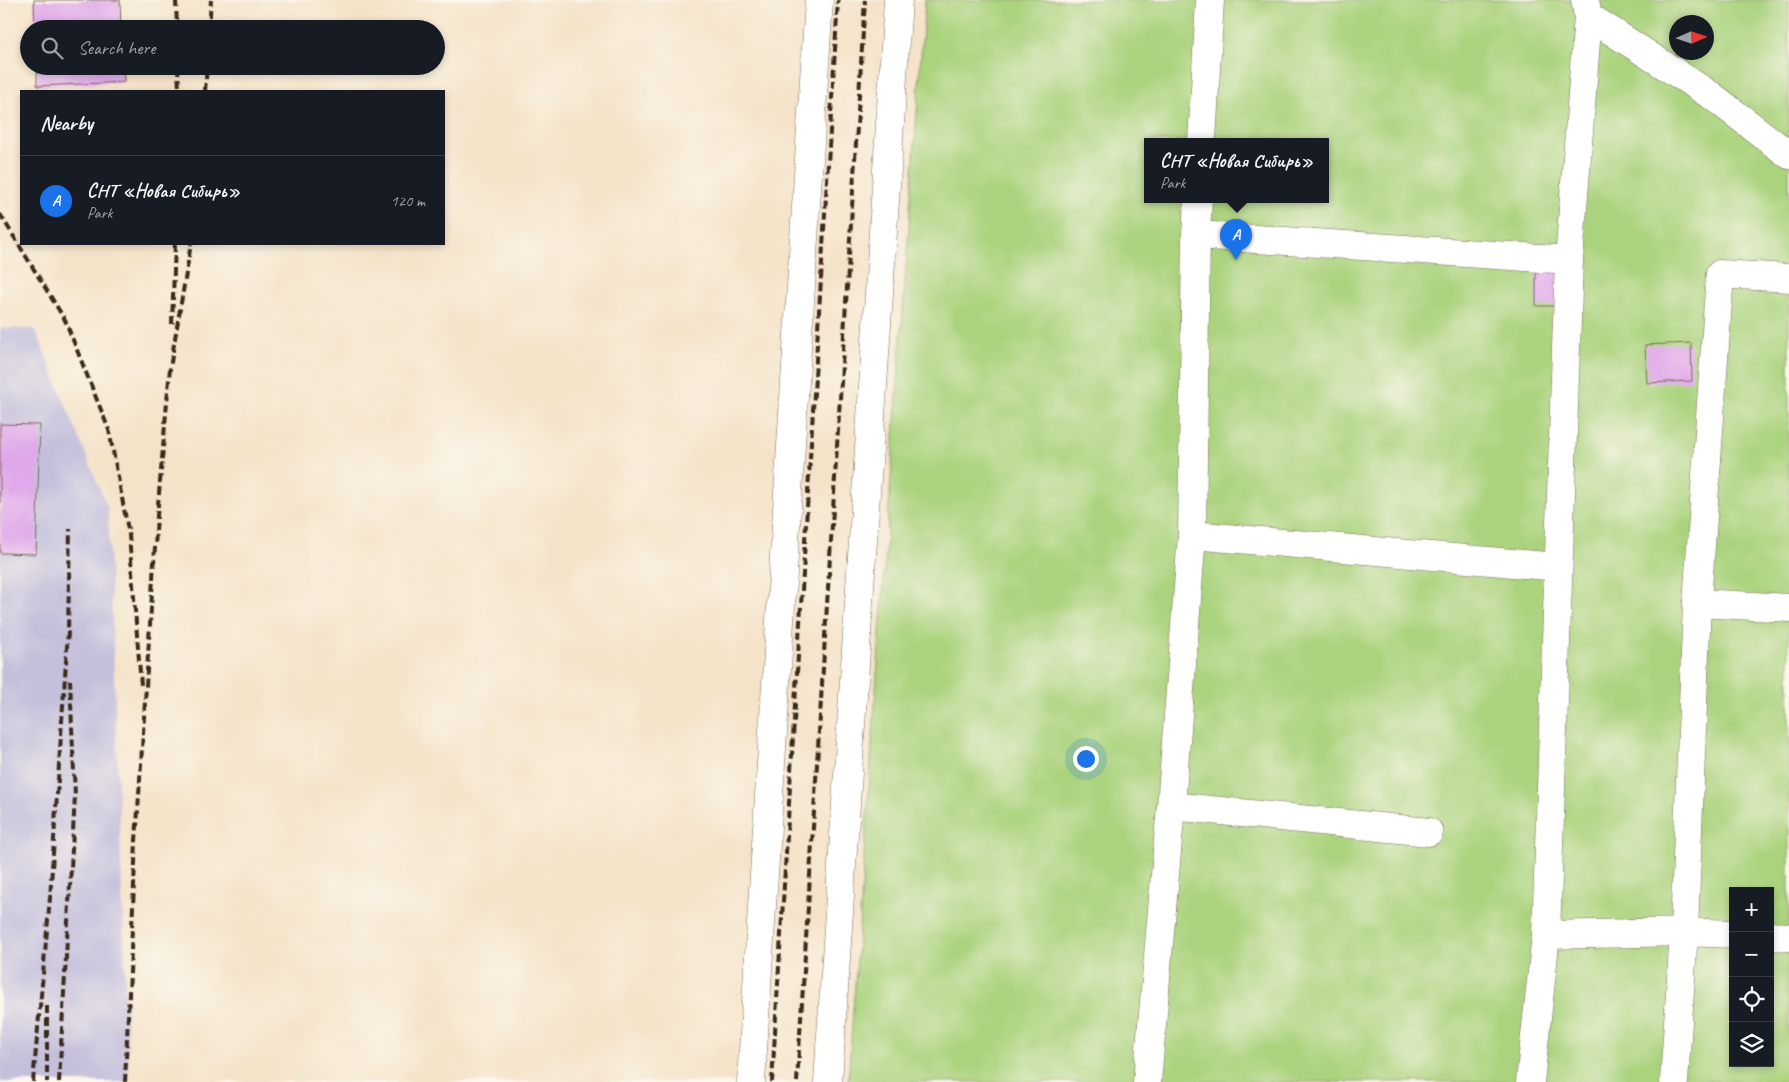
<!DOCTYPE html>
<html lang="en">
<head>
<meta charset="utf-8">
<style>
	:root { --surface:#171b24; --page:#242831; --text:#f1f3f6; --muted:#9ea1a6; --line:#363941; --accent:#1a73e8 }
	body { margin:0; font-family:Caveat,sans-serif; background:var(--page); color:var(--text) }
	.controls { position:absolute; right:15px; bottom:15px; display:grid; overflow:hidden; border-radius:0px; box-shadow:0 2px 8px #0003 }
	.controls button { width:45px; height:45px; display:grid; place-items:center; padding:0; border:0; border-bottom:1px solid var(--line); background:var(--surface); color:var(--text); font:25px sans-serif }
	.compass { position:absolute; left:1669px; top:15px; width:45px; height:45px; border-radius:50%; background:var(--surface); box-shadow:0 2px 8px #0003; rotate:87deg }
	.you { position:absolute; left:1085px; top:758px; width:18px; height:18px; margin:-12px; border:4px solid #fff; border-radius:50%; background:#1a73e8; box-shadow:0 0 0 8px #1a73e833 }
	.badge { display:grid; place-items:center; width:32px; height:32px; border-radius:50%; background:var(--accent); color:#fff; font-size:16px; font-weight:700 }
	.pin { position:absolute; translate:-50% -41px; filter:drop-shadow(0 1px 2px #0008) }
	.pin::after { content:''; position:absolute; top:26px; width:18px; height:15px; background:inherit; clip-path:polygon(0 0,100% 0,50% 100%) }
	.popup { position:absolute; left:1144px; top:138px; width:185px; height:65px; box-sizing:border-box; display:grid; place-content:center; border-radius:0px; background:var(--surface); filter:drop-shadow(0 1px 4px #0005); font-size:16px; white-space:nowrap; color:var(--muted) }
	.popup b { font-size:19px; color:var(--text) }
	.popup::after { content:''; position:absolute; left:50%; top:100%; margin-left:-10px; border:10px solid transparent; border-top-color:var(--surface) }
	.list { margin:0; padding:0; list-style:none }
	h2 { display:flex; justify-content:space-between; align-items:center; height:65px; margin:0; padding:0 20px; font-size:21px }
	h2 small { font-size:16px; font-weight:400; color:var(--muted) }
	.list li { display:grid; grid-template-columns:32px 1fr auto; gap:15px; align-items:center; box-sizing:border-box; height:90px; padding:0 20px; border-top:1px solid var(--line) }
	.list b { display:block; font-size:19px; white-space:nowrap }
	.list p { margin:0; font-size:16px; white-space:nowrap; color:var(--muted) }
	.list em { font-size:16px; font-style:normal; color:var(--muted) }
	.icon { flex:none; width:28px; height:28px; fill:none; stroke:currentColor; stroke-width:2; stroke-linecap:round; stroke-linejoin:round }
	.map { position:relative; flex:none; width:1789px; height:1082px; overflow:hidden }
	.search { position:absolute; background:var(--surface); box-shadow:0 2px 8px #0003; left:20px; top:20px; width:425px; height:55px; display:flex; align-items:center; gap:12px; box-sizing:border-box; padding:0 18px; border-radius:28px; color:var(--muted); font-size:19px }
	.panel { position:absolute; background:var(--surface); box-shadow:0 2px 8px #0003; left:20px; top:90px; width:425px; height:155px; border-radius:0px }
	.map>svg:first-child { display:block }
	.industrial { fill:#c4c0db }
	.green { fill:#abd37e; stroke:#737e4e; fill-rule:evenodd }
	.building { fill:#e0a8ea }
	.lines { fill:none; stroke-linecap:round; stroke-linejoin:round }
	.minor-casing { stroke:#7c6b5a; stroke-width:29 }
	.minor { stroke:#fff; stroke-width:28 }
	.rail { stroke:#3b2a1e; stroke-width:4; stroke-dasharray:8 4; stroke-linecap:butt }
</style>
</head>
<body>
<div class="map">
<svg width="1789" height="1082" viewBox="0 0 1789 1082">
	<rect width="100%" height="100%" fill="#fbf7ec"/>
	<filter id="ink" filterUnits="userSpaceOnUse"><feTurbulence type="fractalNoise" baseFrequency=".02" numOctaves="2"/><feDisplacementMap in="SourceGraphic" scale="10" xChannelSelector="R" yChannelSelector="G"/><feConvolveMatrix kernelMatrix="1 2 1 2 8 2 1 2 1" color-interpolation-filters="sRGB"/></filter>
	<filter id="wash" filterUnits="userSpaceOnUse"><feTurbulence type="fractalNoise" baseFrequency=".0096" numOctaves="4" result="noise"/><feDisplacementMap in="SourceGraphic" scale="20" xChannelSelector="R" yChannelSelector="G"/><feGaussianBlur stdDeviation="1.12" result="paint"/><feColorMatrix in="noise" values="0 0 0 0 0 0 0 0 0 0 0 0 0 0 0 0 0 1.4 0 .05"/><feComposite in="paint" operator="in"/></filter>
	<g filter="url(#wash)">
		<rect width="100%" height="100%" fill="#f5e3c9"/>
		<path class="industrial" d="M0,328L35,329L108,509L129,1082H0Z"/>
		<path class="green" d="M925,0H1789V1082H848ZM1676,22H1706V52H1676ZM1147,141H1325V199H1147ZM1733,891H1770V1063H1733Z"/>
		<g id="blocks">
			<path class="building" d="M34,0H120L121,29H35Z
				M37,66H123L124,82L37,86Z
				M1536,270H1560V306H1536Z
				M1691,343L1692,381L1647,383L1645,345Z
				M0,424L40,425L36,554L0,553Z"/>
		</g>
	</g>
	<g filter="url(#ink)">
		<use href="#blocks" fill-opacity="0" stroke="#7c6b5a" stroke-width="1"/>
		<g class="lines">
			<defs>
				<path id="minor" d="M1588,16L1712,96L1789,155
					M1202,141L1210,0
					M1196,235L1569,260
					M1192,535L1558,567
					M1697,603L1789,608
					M1171,806L1192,535L1196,235L1198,199
					M1546,935L1684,932L1733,934
					M1770,936L1789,937
					M751,1082L819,0
					M828,1082L898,0
					M1147,1082L1171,806L1429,832
					M1530,1082L1546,935L1569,260L1588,16L1585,0
					M1674,1082L1684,932L1697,603L1720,274L1789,278"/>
			</defs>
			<use href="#minor" class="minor-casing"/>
			<use href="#minor" class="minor"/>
			<path class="rail" d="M176,0L177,29
				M209,29L211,0
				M178,66L179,91
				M205,91L207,66
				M0,214L65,320L109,430L129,535L141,685
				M172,324L175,244
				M47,1006V1082
				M33,1082L50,898L68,632L70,529
				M59,1082L75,796L70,680
				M125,1082L136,841L157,516L170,368L191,244
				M772,1082L838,0
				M797,1082L865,0"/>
		</g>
	</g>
</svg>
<div class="controls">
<button>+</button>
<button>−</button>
<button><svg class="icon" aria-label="locate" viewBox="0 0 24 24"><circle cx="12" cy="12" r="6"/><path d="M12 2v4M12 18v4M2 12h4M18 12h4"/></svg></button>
<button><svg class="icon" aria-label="layers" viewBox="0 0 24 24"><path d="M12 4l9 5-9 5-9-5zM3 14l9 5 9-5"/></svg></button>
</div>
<svg class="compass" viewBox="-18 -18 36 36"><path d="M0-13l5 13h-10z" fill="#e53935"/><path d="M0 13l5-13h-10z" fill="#9ea1a6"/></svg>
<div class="you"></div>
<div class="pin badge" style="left:1236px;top:260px">A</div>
<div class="popup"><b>СНТ «Новая Сибирь»</b>Park</div>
<div class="search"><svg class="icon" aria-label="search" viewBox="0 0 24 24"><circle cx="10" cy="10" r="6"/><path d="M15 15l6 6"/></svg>Search here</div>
<section class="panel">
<h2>Nearby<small></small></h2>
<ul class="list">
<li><span class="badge">A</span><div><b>СНТ «Новая Сибирь»</b><p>Park</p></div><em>120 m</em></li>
</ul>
</section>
</div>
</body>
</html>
